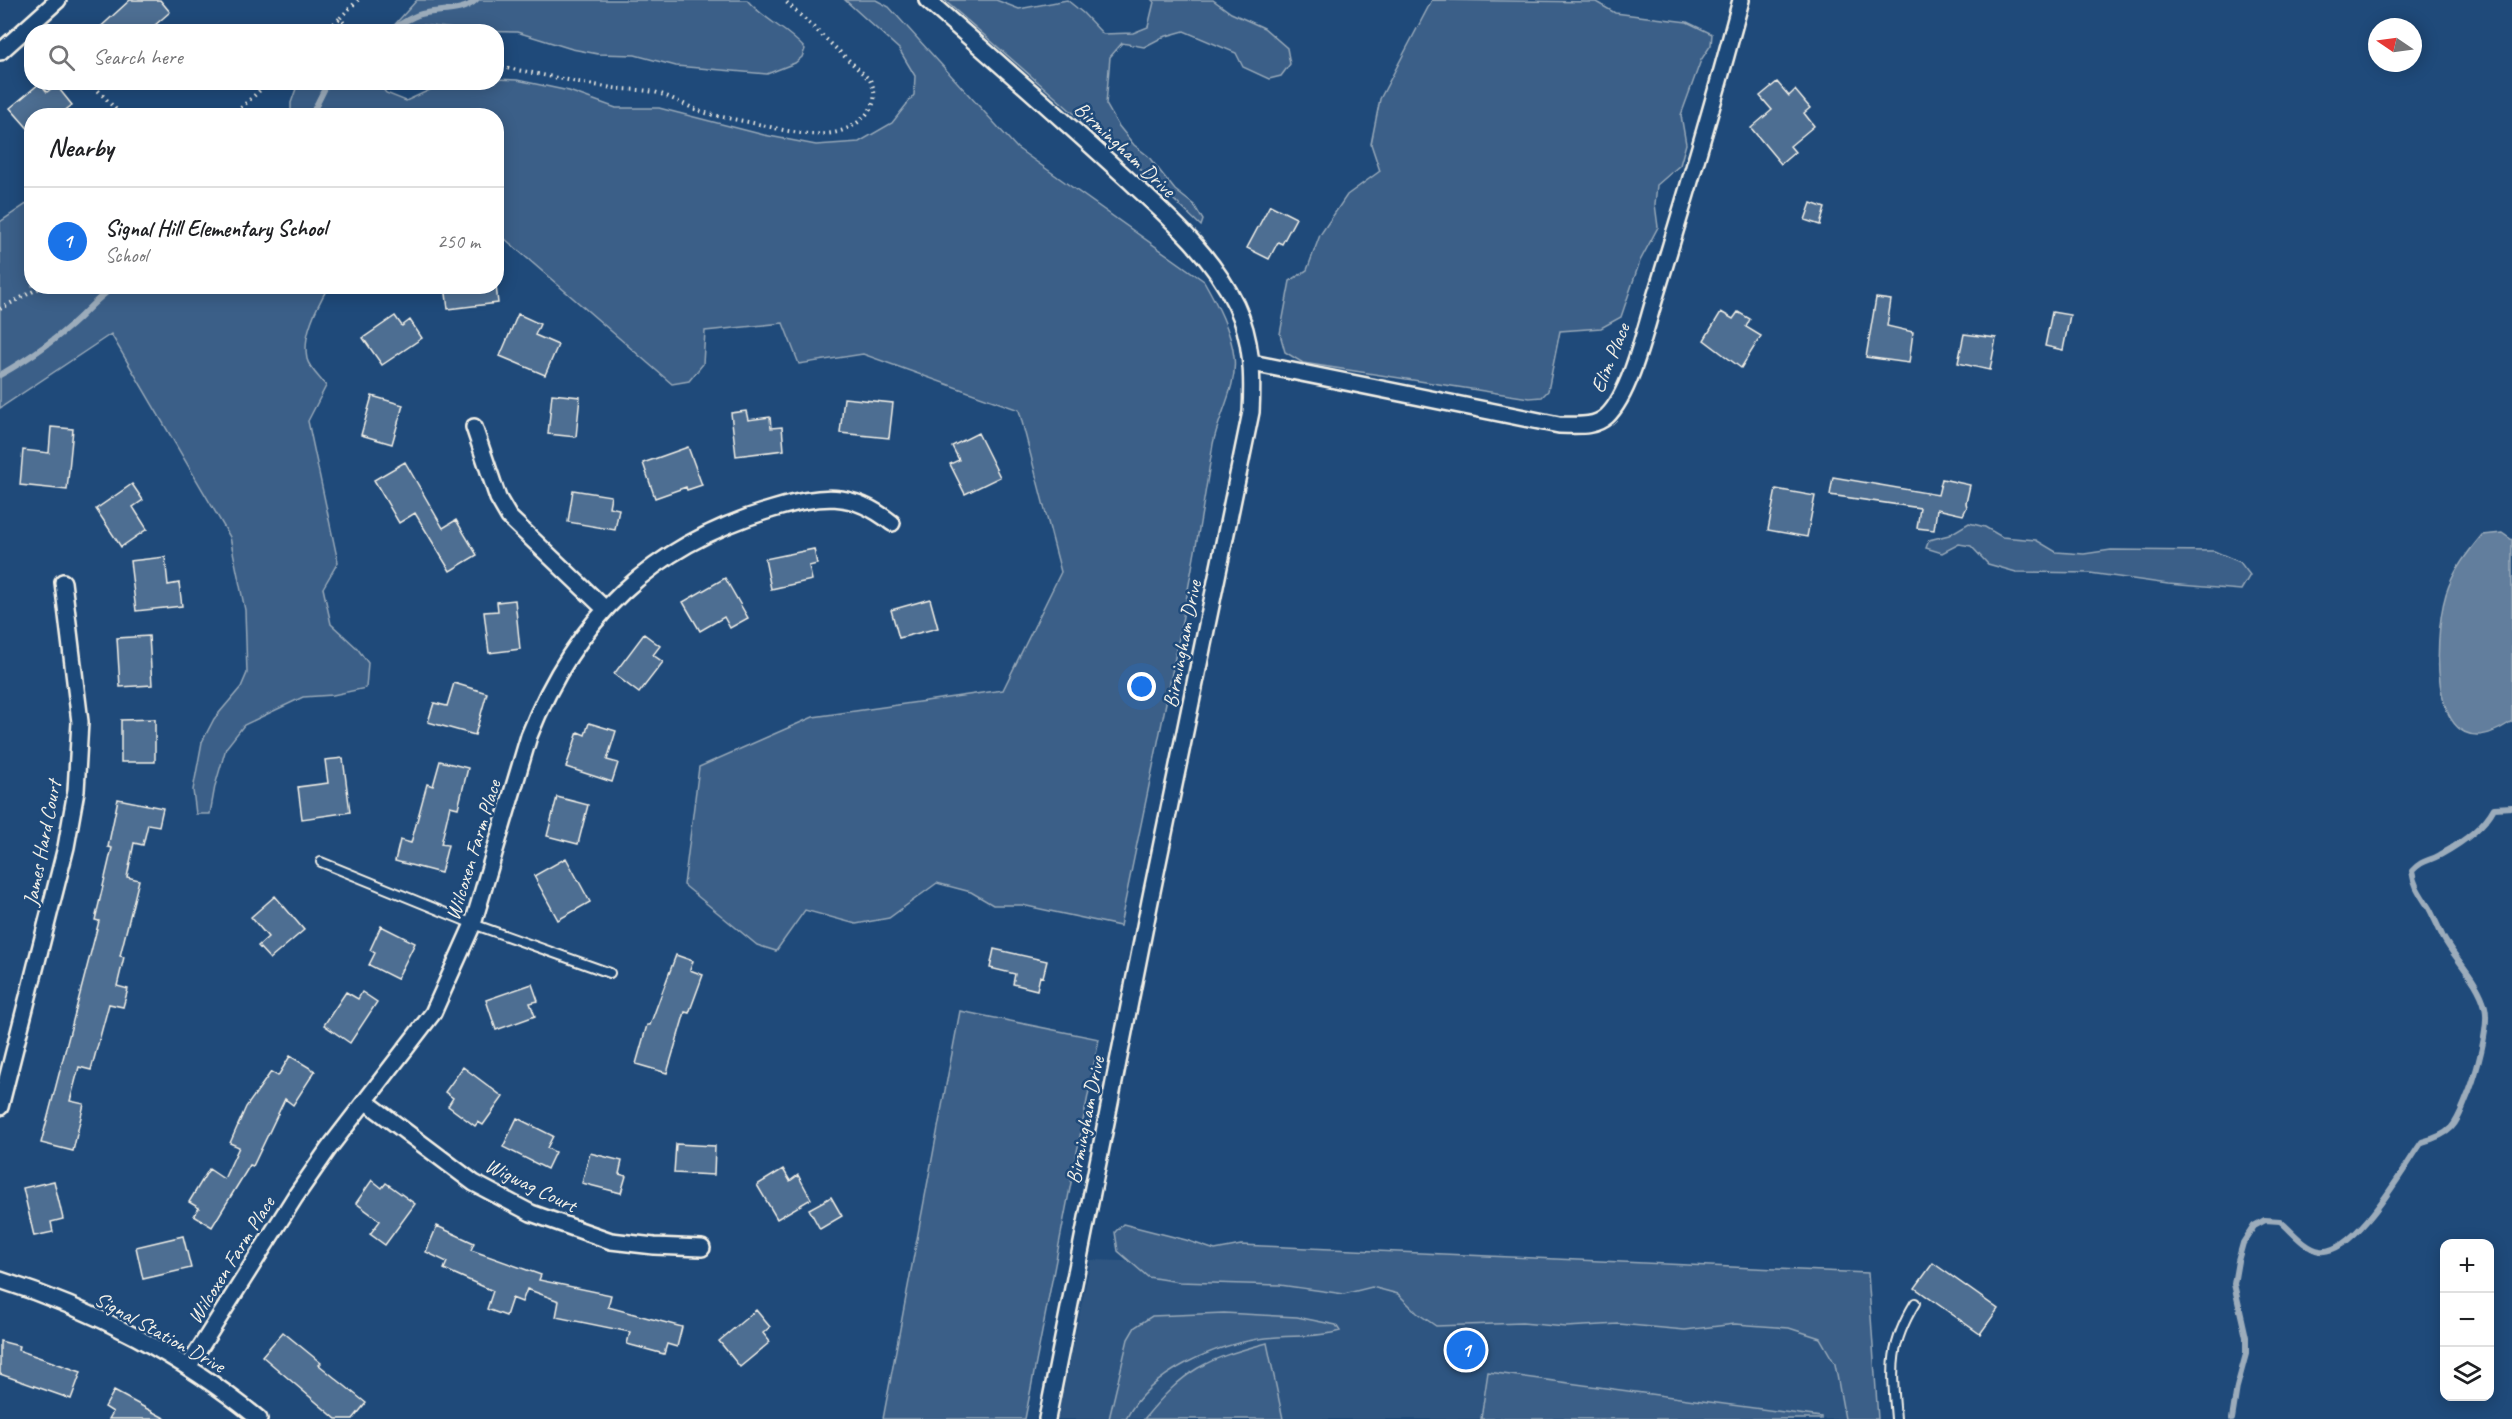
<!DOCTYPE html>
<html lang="en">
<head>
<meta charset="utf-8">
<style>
	:root { --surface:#fff; --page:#f2f2f2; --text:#202124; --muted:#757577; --line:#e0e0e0; --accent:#1a73e8 }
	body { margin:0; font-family:Caveat,sans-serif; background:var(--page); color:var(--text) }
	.controls { position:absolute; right:18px; bottom:18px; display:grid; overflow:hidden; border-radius:12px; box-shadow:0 3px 15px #0003 }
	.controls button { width:54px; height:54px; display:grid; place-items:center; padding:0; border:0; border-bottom:2px solid var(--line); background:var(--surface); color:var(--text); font:30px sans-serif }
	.compass { position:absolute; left:2368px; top:18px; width:54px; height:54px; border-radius:50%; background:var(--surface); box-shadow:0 3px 15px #0003; rotate:283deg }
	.you { position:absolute; left:1142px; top:687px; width:21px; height:21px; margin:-15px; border:4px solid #fff; border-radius:50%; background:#1a73e8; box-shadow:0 0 0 9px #1a73e833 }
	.badge { display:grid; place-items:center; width:39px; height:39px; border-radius:50%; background:var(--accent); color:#fff; font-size:20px; font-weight:700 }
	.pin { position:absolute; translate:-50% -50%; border:3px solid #fff; box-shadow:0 2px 6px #0006 }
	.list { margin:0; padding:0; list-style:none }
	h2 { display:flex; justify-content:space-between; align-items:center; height:78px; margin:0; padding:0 24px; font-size:26px }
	h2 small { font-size:20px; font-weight:400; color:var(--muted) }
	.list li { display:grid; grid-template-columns:39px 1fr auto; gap:18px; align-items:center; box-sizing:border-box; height:108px; padding:0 24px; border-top:2px solid var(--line) }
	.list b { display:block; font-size:22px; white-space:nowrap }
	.list p { margin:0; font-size:20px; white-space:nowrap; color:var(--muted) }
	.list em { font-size:20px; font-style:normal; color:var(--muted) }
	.icon { flex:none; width:33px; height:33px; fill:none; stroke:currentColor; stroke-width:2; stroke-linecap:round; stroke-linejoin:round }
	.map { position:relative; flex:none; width:2512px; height:1419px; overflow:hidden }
	.search { position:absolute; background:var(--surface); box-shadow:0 3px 15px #0003; left:24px; top:24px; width:480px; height:66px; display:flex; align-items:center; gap:15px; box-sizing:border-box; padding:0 21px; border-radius:24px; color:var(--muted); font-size:22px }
	.panel { position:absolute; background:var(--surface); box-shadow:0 3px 15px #0003; left:24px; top:108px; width:480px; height:186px; border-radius:24px }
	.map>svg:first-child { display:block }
	.built { fill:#2d5581 }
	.green { fill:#3a5f88; stroke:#97a8b8; stroke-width:1.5 }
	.water { fill:#627e9d; stroke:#9cacbb; stroke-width:1.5 }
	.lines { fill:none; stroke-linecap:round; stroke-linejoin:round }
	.stream { stroke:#9cacbb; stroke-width:6 }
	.building { fill:#4d6e92; stroke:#f4f1e8; stroke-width:1.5 }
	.service-casing { stroke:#f4f1e8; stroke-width:12 }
	.minor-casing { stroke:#f4f1e8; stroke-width:20 }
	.path { stroke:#f4f1e8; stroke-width:4; stroke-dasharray:1.5 4.5; stroke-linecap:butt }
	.service { stroke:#1f4a7a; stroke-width:8 }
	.minor { stroke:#1f4a7a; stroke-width:15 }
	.labels { text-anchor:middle; stroke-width:5; stroke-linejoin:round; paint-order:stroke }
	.street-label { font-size:21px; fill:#f4f1e8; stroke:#1f4a7a }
</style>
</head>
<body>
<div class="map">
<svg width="2512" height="1419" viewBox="0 0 2512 1419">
	<rect width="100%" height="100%" fill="#1f4a7a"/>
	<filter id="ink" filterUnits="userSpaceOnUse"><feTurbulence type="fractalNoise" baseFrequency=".0167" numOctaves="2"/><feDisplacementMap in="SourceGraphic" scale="12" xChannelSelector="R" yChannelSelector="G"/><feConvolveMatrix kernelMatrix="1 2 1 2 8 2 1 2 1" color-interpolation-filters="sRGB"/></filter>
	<g filter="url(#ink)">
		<path class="built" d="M1091,1260L1854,1282L1866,1419H1057Z"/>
		<path class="green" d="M417,0H747C765,21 787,28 805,49L802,57L795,63L767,74L676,66L635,55L598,54L572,49L517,32L470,31L423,25L399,31H389Z
			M845,0H876L889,7L1017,148L1204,281C1217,304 1231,330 1234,357C1238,385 1218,417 1213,444C1188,606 1153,765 1120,926L1022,905H993L971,892L937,883L889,918L856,924L805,910L776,951L757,945L684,885L699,767L813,717L1003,690L1061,572L1019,410L863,354L799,364L783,323L705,331L703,364L689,381L672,384L497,232L496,116L291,115V103L298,83H378L386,93L406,101L445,83L496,82L497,79L517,80L569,91L616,108H659L764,135L816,145L859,142L892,123L914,95L915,76L899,49Z
			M944,0H996L1019,9L1067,0L1083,13L1103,34L1133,33L1148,27L1154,2L1152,0H1213L1231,13L1264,28L1287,48L1290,64L1281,76L1269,79L1243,67L1236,53L1184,31L1163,37L1144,47L1122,43L1110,57L1106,104L1118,125L1134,145L1148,156L1175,190L1194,205L1203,220L1201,226L1151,178L1119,153Z
			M1432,0L1596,2L1615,13L1687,22L1712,34L1711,45L1701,60L1681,115L1686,144L1680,165L1657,185L1655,204L1658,227L1640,261L1621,317L1601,328L1560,331L1548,391L1542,397L1529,398L1303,363L1285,352L1280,334L1290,281L1307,270L1320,235L1347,195L1380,171L1371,144L1380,99Z
			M31,201L32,286L328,287C317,307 302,334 307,359C309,368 321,379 326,386L308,421L338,562L323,588L331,624L357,648L368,663L366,688L333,695L303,697L244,725L226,748L215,786L210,814H196L193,790L202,742L214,719L241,687L247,673L245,610L230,537L111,334L0,408V222Z
			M1969,523L1985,527L2002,537L2036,540L2056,552L2084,554L2111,550L2214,551L2240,562L2250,575L2241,590L2168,584L2090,573L2016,572L1988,564L1971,546L1959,544L1942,553L1926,548L1929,540L1949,535Z
			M960,1011L1099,1039L1025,1419H883Z
			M1123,1224L1186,1240L1215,1250L1241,1245L1868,1273L1878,1419H1845L1835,1364L1820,1338L1789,1328L1735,1324L1685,1330L1619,1324L1566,1327L1522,1323L1436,1326L1417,1313L1398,1294L1372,1287L1344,1294L1280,1285L1179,1282L1148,1277L1118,1251L1115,1232Z
			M1224,1313L1297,1317L1336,1325L1340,1331C1316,1338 1291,1335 1266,1338C1217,1344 1150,1371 1126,1419H1109L1128,1339L1135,1327L1152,1316Z
			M1267,1343L1283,1419H1144C1186,1368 1204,1360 1267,1343Z
			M1488,1372L1821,1417V1419H1481Z"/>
		<path class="water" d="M2502,533L2512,540V721C2429,779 2432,641 2446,594C2453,571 2467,553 2482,535Z"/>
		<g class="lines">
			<path class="stream" d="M388,32C398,26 407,19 418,15C436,9 462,14 476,0
				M311,116L328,82
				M0,375C28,359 56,340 80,317C92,305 100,296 115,286
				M2232,1419L2237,1387L2246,1354V1337L2234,1284L2238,1261L2243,1243L2254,1226L2265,1220L2280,1221C2292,1231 2304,1248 2320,1251C2356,1255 2404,1167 2422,1142C2456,1133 2456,1123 2469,1092C2476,1074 2490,1026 2485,1007C2479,982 2455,959 2443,937C2438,927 2434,917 2429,908C2421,895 2414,887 2412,871C2423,859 2428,862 2440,855C2460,844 2483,829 2494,808L2512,807"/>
		</g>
		<path class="building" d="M130,0H160L170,12L147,32H95Z
			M1777,82L1789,96L1795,90L1810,108L1804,113L1814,126L1790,146L1795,152L1781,164L1751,128L1772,110L1760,96Z
			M40,83L47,92L56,85L72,105L58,116H32V133L10,108Z
			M1811,203L1825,208L1820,225L1805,220Z
			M1270,205L1296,218L1282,244L1278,242L1269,259L1247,248Z
			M445,286H496L498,303L448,309Z
			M1876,298L1891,300L1887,326L1913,332L1909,363L1866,357Z
			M1721,312L1733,319L1738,312L1750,319L1746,327L1761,336L1741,368L1704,340Z
			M2052,312L2070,315L2063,350L2045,346Z
			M518,314L540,324L535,335L558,345L545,375L500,356Z
			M395,316L402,326L410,320L422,338L382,365L363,338Z
			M1964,334L1996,338L1990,370L1958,363Z
			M552,394L580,397L576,437L548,434Z
			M372,396L403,405L392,444L361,435Z
			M844,398L893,403L889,438L840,433Z
			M746,411L748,420L770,417L771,428L782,427L784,450L736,456L731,413Z
			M51,427L73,429L67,490L20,485L23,450L49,453Z
			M978,433L1000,477L965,494L950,464L959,460L952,446Z
			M688,447L702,485L687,490L686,487L655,498L643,463Z
			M405,462L443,528L456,520L477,555L450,571L415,513L399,523L374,480Z
			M1833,477L1938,495L1942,479L1970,485L1966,503L1967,507L1963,515L1937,509L1934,530L1917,528L1920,508L1830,495Z
			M132,484L143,500L133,507L147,529L121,547L96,509Z
			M1776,489L1815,496L1807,537L1768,530Z
			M573,490L611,496L609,507L619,509L615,530L568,522Z
			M814,549L817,564L809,566L812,580L771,589L765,559Z
			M165,557L168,585L179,583L182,606L136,611L130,561Z
			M725,578L748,618L730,628L724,617L700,631L683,602Z
			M930,599L938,628L899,638L891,610Z
			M515,600L520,649L489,653L484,612L498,611L497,602Z
			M644,634L660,646L653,655L663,662L639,693L614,674Z
			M149,636L152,685L120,687L117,638Z
			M454,683L487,693L475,735L428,722L434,703L447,706Z
			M155,719V762H121V720Z
			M589,723L616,731L607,760L618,763L612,782L566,767L578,732L585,735Z
			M343,758L350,812L302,819L298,787L328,783L325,760Z
			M440,761L468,768L458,808L450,806L441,844L448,845L441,873L395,861L400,840L411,843L427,784L433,786Z
			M557,797L588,805L578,844L547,836Z
			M118,799L163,808L159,826L148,824L143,845L134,843L127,877L139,880L120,956L124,957L117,986L128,989L123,1007L109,1004L91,1070L79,1067L70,1101L84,1104L73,1151L41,1143L99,921L95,920L112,848L108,847Z
			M566,858L590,902L558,920L534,876Z
			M275,896L304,930L270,959L258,946L268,937L251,917Z
			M381,926L415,943L397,979L369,965L375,953L370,950Z
			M994,949L1047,961L1043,977L1040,976L1037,990L1013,984L1015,974L990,968Z
			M676,955L693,961L690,970L703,975L689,1013L685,1012L667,1073L636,1064L647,1025H650Z
			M532,984L538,1001L530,1003L535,1016L496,1030L486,1000Z
			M346,992L358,999L362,992L377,1002L350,1043L324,1025Z
			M290,1056L315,1071L293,1105L285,1099L253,1166L250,1165L212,1227L194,1216L199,1208L189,1202L209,1169L224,1179L239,1147L230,1143L246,1107L271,1072L278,1076Z
			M463,1067L503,1097L483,1125L478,1122L475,1126L448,1106L453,1098L445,1092Z
			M517,1118L553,1136L547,1148L555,1152L547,1169L503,1147Z
			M676,1144L715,1146L714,1175L674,1173Z
			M590,1153L622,1161L619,1174L626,1176L621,1193L582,1183Z
			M783,1169L790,1181L798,1175L811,1199L777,1219L757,1185Z
			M372,1180L382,1188L386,1183L415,1204L385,1245L370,1234L380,1221L356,1203Z
			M54,1181L63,1219L51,1222L53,1232L34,1236L23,1188Z
			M831,1197L842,1216L820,1229L809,1209Z
			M437,1226L474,1243L471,1250L541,1275L539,1280L611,1295L608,1307L682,1327L677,1347L667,1344L664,1354L627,1344L630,1332L556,1317L559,1301L527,1289L522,1302L512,1298L506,1316L487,1309L493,1291L444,1269L447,1262L426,1252Z
			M183,1236L191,1268L143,1279L136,1247Z
			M1933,1263L1998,1309L1980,1334L1915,1288Z
			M756,1310L770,1327L763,1333L770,1342L740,1367L719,1341Z
			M283,1332L321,1363L319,1365L366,1403L353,1419H336L262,1356Z
			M0,1341L19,1346L18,1350L81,1372L71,1399L0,1374Z
			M114,1391L166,1419H109L113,1412L105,1407Z"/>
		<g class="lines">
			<defs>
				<path id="service" d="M321,862L473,924L610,973
					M1896,1419C1892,1369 1888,1348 1915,1303"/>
				<path id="minor" d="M927,0C992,57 1057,114 1120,172C1163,212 1210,251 1236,305C1252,339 1253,375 1251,412L1150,901L1047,1419
					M0,52L58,0
					M1252,363L1559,425C1576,425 1594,428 1607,416C1631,393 1646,326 1656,294C1686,196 1715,99 1741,0
					M474,427L498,498L509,517L605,609
					M365,1101L474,1183L531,1213L611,1241L654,1246L702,1248
					M0,1107L66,847L76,791L80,722L63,582
					M0,1280C93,1309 184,1357 259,1419
					M188,1367L295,1197L329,1148L433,1013L473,924L529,736C575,619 651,545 773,509C821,495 851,490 892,523"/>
			</defs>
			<use href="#service" class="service-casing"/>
			<use href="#minor" class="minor-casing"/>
			<path class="path" d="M325,32L340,18
				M351,32L340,18L358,0
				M496,66C535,73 574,82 613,88C626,90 640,89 654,92C670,96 684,105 700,111C717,117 735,119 753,123C790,131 834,147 865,116C876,104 877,94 870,80L784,0
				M90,82L122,116
				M232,116L269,82
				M0,309L43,286"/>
			<use href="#service" class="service"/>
			<use href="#minor" class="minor"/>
		</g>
	</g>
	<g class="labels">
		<g class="street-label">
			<text transform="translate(1125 149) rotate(43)" y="7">Birmingham Drive</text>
			<text transform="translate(1610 358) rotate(-68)" y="7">Elim Place</text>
			<text transform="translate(1182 644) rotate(-79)" y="7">Birmingham Drive</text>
			<text transform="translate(42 843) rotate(-79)" y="7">James Hard Court</text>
			<text transform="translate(473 850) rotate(-73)" y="7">Wilcoxen Farm Place</text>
			<text transform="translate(1085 1120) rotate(-79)" y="7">Birmingham Drive</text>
			<text transform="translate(531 1185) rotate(26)" y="7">Wigwag Court</text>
			<text transform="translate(231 1260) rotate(-58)" y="7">Wilcoxen Farm Place</text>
			<text transform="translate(160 1332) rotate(29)" y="7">Signal Station Drive</text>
		</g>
	</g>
</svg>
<div class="controls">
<button>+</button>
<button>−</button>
<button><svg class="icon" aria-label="layers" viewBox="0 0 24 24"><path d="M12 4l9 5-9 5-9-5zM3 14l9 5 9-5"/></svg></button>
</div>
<svg class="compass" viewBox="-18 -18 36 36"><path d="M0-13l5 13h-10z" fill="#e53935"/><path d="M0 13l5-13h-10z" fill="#757577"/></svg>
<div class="you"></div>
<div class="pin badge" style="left:1466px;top:1350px">1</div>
<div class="search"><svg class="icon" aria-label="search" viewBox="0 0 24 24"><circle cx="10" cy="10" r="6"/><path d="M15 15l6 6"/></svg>Search here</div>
<section class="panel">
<h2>Nearby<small></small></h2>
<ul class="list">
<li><span class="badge">1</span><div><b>Signal Hill Elementary School</b><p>School</p></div><em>250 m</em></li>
</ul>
</section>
</div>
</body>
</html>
